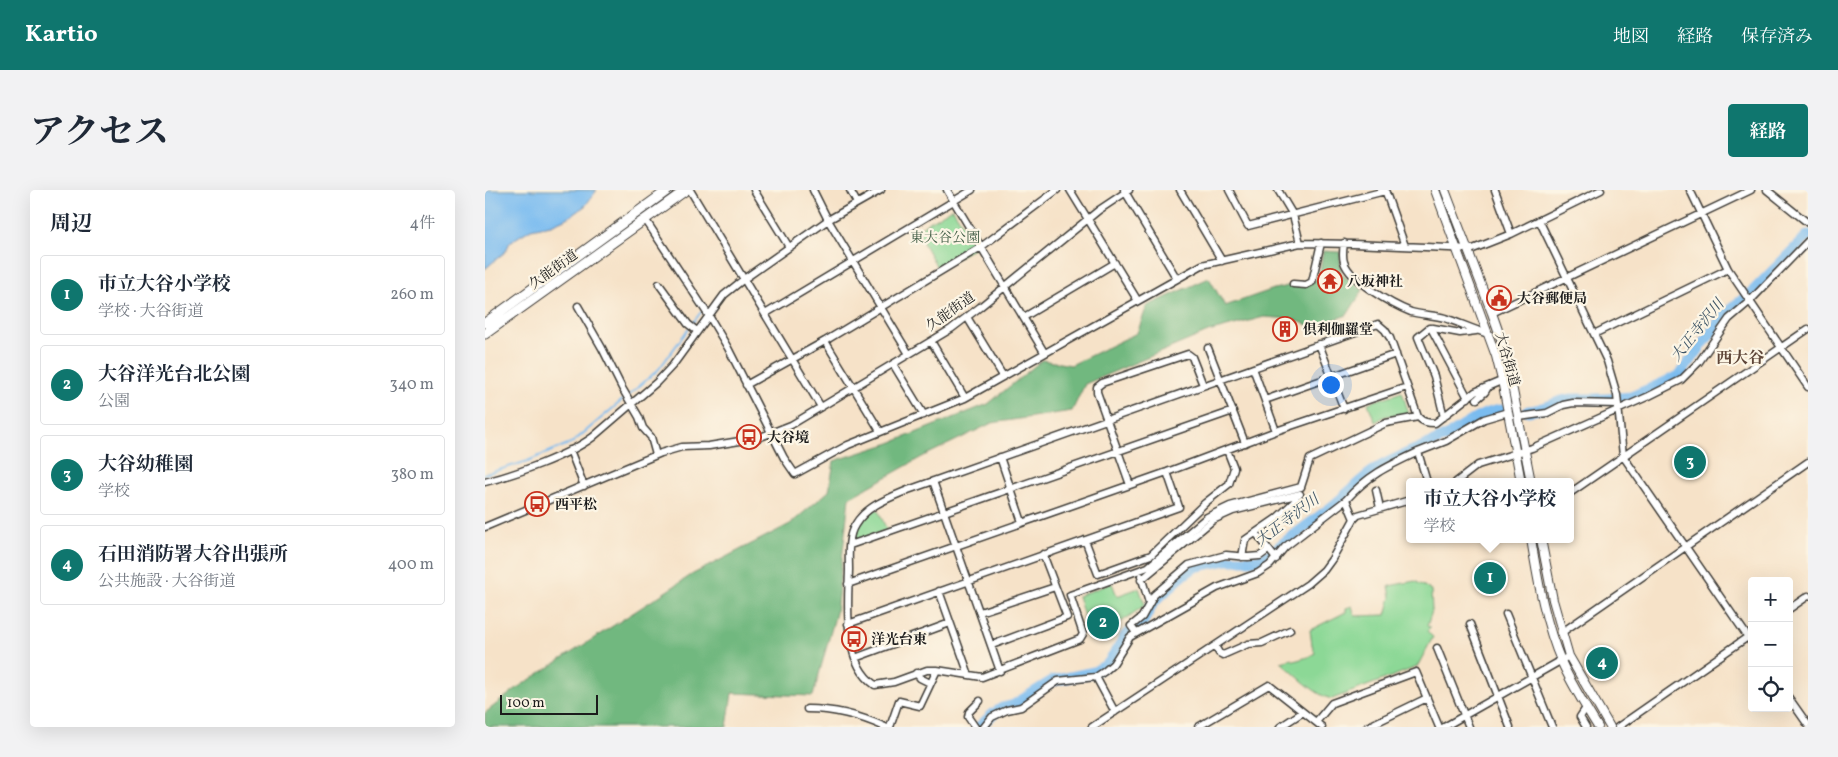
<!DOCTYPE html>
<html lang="ja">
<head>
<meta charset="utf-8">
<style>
	:root { --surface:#fff; --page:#f2f2f3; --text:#1f2937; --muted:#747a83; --line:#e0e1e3; --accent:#0f766e }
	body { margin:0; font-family:Vollkorn,"Noto Serif JP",serif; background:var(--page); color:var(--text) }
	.controls { position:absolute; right:15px; bottom:15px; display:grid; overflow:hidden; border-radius:5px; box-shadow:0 5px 20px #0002 }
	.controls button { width:45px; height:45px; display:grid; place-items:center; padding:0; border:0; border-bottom:1px solid var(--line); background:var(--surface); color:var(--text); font:25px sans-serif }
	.scale { position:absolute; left:15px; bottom:12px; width:98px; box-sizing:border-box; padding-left:5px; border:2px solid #1c1c1c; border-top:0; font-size:14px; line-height:18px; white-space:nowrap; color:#1c1c1c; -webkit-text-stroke:4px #fcf5e5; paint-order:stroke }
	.you { position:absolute; left:845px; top:194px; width:18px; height:18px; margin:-12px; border:4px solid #fff; border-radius:50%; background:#1a73e8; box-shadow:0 0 0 8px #1a73e833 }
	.badge { display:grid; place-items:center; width:32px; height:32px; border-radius:50%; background:var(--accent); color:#fff; font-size:16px; font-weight:700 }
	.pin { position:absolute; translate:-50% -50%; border:2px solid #fff; box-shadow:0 1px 5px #0006 }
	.popup { position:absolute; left:921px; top:288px; width:168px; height:65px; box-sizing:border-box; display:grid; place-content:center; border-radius:5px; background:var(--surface); filter:drop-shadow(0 1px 4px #0005); font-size:16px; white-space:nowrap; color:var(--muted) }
	.popup b { font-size:19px; color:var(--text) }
	.popup::after { content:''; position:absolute; left:50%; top:100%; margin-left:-10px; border:10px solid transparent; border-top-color:var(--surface) }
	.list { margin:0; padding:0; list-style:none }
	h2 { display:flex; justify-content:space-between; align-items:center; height:65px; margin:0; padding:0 20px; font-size:21px }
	h2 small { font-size:16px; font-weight:400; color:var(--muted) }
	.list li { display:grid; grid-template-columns:32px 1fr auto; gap:15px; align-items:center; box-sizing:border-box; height:80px; margin:0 10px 10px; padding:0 10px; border:1px solid var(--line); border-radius:5px }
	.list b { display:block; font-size:19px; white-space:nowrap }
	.list p { margin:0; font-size:16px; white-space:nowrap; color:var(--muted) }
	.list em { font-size:16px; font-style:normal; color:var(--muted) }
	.icon { flex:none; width:28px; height:28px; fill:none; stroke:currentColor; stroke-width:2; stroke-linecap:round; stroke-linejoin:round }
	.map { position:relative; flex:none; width:1323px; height:537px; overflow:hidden; border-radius:5px }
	header { display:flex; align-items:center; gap:30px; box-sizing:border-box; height:70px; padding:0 25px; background:var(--accent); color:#fff }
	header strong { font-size:24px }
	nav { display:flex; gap:28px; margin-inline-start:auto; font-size:18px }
	.intro { display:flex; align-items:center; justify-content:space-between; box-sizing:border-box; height:120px; padding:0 30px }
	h1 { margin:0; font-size:35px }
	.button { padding:12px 22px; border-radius:5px; background:var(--accent); color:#fff; font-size:18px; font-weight:700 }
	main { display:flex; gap:30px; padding:0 30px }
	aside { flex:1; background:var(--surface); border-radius:5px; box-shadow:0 5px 20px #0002 }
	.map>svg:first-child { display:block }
	.green { fill:#8cd896; stroke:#547a59 }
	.forest { fill:#71b87f; stroke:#466a4e }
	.water { fill:#7abcf0; stroke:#4b6c86 }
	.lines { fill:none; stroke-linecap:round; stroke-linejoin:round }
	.stream { stroke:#7abcf0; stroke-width:2 }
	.river { stroke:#7abcf0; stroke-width:11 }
	.minor-casing { stroke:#3d3a36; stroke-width:9 }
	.major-casing { stroke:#3d3a36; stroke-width:10 }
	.highway-casing { stroke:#3d3a36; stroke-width:11 }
	.minor { stroke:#fff; stroke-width:6 }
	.major { stroke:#fff; stroke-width:8 }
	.highway { stroke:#fff; stroke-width:9 }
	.labels { text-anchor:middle; stroke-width:4.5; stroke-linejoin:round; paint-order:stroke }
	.park-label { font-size:14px; fill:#435e47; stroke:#fcf5e5 }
	.street-label { font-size:14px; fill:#1c1c1c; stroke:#fcf5e5 }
	.poi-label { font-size:14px; font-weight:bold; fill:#1c1c1c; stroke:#fcf5e5; text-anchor:start }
	.water-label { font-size:15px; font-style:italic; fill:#3d5466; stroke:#fcf5e5 }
	.quarter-label { font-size:16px; font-weight:bold; fill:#5f4639; stroke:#fcf5e5 }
</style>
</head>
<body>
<header>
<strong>Kartio</strong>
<nav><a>地図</a><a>経路</a><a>保存済み</a></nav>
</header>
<div class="intro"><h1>アクセス</h1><a class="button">経路</a></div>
<main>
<aside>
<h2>周辺<small>4件</small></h2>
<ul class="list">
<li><span class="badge">1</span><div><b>市立大谷小学校</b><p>学校 · 大谷街道</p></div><em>260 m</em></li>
<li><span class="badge">2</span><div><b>大谷洋光台北公園</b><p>公園</p></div><em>340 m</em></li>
<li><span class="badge">3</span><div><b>大谷幼稚園</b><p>学校</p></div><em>380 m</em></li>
<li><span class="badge">4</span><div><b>石田消防署大谷出張所</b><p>公共施設 · 大谷街道</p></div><em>400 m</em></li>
</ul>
</aside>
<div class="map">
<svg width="1323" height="537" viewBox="0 0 1323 537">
	<rect width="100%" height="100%" fill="#fcf5e5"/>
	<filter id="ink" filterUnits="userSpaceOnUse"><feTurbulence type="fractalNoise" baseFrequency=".02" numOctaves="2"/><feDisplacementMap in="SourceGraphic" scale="10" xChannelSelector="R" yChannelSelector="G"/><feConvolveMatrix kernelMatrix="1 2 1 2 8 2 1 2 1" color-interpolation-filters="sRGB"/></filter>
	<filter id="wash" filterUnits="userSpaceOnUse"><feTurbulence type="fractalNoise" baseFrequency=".0096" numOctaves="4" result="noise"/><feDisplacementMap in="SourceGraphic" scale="20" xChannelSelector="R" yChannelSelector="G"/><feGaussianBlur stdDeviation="1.12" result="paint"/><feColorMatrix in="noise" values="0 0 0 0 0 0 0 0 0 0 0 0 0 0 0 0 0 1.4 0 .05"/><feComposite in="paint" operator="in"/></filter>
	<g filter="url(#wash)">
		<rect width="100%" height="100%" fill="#f6e2c8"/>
		<path class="green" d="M466,19H468L490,54V57L453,79L431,40Z
			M917,202L924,224L901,226L890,232L883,213Z
			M392,318L402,340L371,351L368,349C370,334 380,326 392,318Z
			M930,391L946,400L947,421L942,436L945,437L942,442L948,447L932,477L847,509C831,506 809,483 796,472L807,469L809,471L823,467L830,463L827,455L825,440L861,422V418L867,416L870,426L901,425L906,407L904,396Z
			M627,393L632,406L654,398L660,415L608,452L606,450L593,406Z"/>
		<path class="forest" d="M838,61L855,62L856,84L878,100L862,125L828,137L807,129L779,127L723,142L600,194L587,221L507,233L437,267L364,308L351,423L328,506L247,503L242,537H0V523L32,498L208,384L305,334L344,301L349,271L405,253L503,214L557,170L586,175L652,143L662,116L724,88L740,116L789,99L834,89Z"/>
		<path class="water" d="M0,0H112L100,16L84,27L66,35L46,39L25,52L21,61L0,79Z"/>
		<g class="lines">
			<path class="stream" d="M207,134L216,122
				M144,205L174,179L204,138
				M0,284L40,272L88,252L140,208"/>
			<path class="river" d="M1043,221C1062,220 1069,211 1086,209H1121L1146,207L1194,186L1239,125L1268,101L1323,45
				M494,537L508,524L517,518L529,515L567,491L609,482L623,474L641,445L657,434L668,413L697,386L710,377L742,370H772L783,365C806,346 832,330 855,310C868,299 878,287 893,278C915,265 939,257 962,246C981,236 994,223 1016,220"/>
		</g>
	</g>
	<g filter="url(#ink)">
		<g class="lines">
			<defs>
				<path id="minor" d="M205,0L336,217
					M269,0L304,57
					M328,0L343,30L424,164
					M365,0L372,13
					M462,0L559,162
					M585,0L653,111
					M639,0L692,89
					M695,0L737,71
					M744,0L763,36L900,1
					M793,0L808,25L815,53
					M900,0L920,56
					M1010,0L1026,44
					M1205,0L1243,79L1323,197
					M1282,0L1323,33
					M160,29L224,126L243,158L299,268L310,284L363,255L480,208L717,75L815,53L868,54L988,59L1026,44L1116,0
					M1054,30L1122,171L1132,205L1138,266L1267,453
					M859,53C858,60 857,66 859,72C865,91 908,115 926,122C937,125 949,125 960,128C975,133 989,140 1004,144
					M174,94L203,134L212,141
					M808,94L821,95L827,92L836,53
					M93,116L117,158L137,198L154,227L158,238L166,247L171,265
					M1007,123L1266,0
					M280,124L487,0
					M482,127L518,186
					M539,127L630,73
					M946,138L983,208
					M1109,144L1243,79
					M340,151L395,241
					M446,151L480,208
					M834,154L859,219
					M723,158L760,253
					M408,174L439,225
					M768,178L791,241
					M261,195L340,151L496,57L572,0
					M992,209L1000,202L1003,197
					M780,210L911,164
					M933,227L901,233L825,269L816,297L745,316L722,327L663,377L585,405L598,444L595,449L497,487L452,480H442L409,492L390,495C357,472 363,416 364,380C364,367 362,347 370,335C381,316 404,308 423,300L893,134L900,140L905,148L933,227C938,232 942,233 950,233L990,202L1021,189
					M959,227L949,186L933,147L944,138H948L975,143L991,141
					M1034,227L1062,223L1078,215L1088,213L1133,214
					M85,260L99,296
					M515,267L537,332
					M448,291L515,481
					M0,292C32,284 82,266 108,247L172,192L188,175L239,105L259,89L343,30L396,0
					M942,292L933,262L961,251L999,229L1023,222
					M971,292L993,275L1047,258L1164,206L1196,190L1214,172L1244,129L1265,111L1323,51
					M645,295L612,202V197L617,193L703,164L707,167L718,195
					M891,300L895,318
					M1085,303L1323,139
					M861,310C883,285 903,276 933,262
					M0,337L176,263L197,257L224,256L273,248L306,235L466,139L495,117L614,20L644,0
					M771,343L791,369
					M600,350L613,384L666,365L720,313L744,294L749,278L742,260
					M365,355L748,221
					M757,367L760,350L792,328L811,310L815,311L816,314
					M656,386L664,413
					M656,390L728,330L748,321L815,304
					M363,394L682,282L791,241L922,197
					M454,401L484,485
					M1304,419L1323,406
					M495,422L570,397
					M1021,424L1067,537
					M363,434L694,317L682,282
					M985,434L1025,537
					M651,443L646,436L657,427L669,405L704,375L741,365L763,367L775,366L783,360
					M1076,443L1323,272
					M507,455L582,427L558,364
					M730,456L734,463L738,465L763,454L777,453L805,440
					M952,458L984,537
					M370,468L465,433
					M431,483L435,488L445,493
					M611,487L630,522
					M1304,508L1323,535
					M1101,518L1095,527L1101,537
					M322,519C348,519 376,526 400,537
					M831,532L847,513L931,482L954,537
					M405,537L414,511L435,516L452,480
					M490,537L483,527L484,522L495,511
					M499,537L507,527L522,520L536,517L573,491L611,487L620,481L628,474L645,447L732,398L773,383L785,375L800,357L861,310L869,329
					M607,537L823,394L839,380L847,369L869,329L873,325L925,310
					M713,537L784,495L837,537
					M795,537L818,522
					M882,537L942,508
					M959,537L1084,466
					M1133,537L1267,444"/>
				<path id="major" d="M950,0L1011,166L1017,190L1036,292
					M960,0L1007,123L1020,160L1046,292
					M1046,349C1053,391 1060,434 1077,473C1087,495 1100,516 1113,537
					M1056,349L1068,410L1084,466L1125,537"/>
				<path id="highway" d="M0,133L183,0
					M0,144L201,0"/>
			</defs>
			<use href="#minor" class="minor-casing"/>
			<use href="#major" class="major-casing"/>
			<use href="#highway" class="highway-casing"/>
			<use href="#minor" class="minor"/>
			<use href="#major" class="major"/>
			<use href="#highway" class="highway"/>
		</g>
	</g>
	<defs>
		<symbol id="temple-ring" viewBox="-11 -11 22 22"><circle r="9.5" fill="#fcf5e5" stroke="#c8321e" stroke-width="1.5"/><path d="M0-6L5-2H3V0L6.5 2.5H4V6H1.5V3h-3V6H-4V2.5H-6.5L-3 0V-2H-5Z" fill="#c8321e"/></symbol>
		<symbol id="civic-ring" viewBox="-11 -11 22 22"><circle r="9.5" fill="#fcf5e5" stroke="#c8321e" stroke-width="1.5"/><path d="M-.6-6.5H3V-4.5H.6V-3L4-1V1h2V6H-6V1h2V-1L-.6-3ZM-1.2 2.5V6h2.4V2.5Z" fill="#c8321e"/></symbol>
		<symbol id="building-ring" viewBox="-11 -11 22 22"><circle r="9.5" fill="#fcf5e5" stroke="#c8321e" stroke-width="1.5"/><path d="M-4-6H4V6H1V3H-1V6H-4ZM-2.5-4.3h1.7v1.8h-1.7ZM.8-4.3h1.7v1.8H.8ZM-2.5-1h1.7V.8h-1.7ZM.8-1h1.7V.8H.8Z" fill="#c8321e"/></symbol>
		<symbol id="bus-ring" viewBox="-11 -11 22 22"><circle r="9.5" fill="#fcf5e5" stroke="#c8321e" stroke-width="1.5"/><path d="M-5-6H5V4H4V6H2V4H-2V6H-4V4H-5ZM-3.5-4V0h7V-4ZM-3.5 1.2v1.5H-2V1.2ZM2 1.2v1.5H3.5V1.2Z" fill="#c8321e"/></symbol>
	</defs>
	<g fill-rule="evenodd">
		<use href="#temple-ring" x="831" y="77" width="28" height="28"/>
		<use href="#civic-ring" x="1000" y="94" width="28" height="28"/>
		<use href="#building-ring" x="786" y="125" width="28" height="28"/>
		<use href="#bus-ring" x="250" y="233" width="28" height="28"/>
		<use href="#bus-ring" x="38" y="300" width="28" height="28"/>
		<use href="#bus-ring" x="355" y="435" width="28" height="28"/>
	</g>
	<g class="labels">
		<g class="park-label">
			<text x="460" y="52">東大谷公園</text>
		</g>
		<g class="street-label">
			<text transform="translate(68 79) rotate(-36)" y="5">久能街道</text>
			<text transform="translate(465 121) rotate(-35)" y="5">久能街道</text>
			<text transform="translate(1023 169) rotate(74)" y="5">大谷街道</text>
		</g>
		<g class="poi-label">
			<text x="862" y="96">八坂神社</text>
			<text x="1032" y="113">大谷郵便局</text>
			<text x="818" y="144">倶利伽羅堂</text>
			<text x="282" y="252">大谷境</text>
			<text x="70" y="319">西平松</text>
			<text x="386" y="454">洋光台東</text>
		</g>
		<g class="water-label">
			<text transform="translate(1212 140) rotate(-51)" y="5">大正寺沢川</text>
			<text transform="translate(802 330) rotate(-37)" y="5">大正寺沢川</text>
		</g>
		<g class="quarter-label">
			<text x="1255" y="173">西大谷</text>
		</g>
	</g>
</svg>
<div class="controls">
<button>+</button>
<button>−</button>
<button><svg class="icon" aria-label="locate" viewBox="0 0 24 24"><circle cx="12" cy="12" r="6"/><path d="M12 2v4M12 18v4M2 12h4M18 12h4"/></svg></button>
</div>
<div class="scale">100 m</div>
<div class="you"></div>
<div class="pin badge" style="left:1005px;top:388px">1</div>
<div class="popup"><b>市立大谷小学校</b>学校</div>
<div class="pin badge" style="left:618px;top:433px">2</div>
<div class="pin badge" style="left:1205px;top:272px">3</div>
<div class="pin badge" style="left:1117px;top:473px">4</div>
</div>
</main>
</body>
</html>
